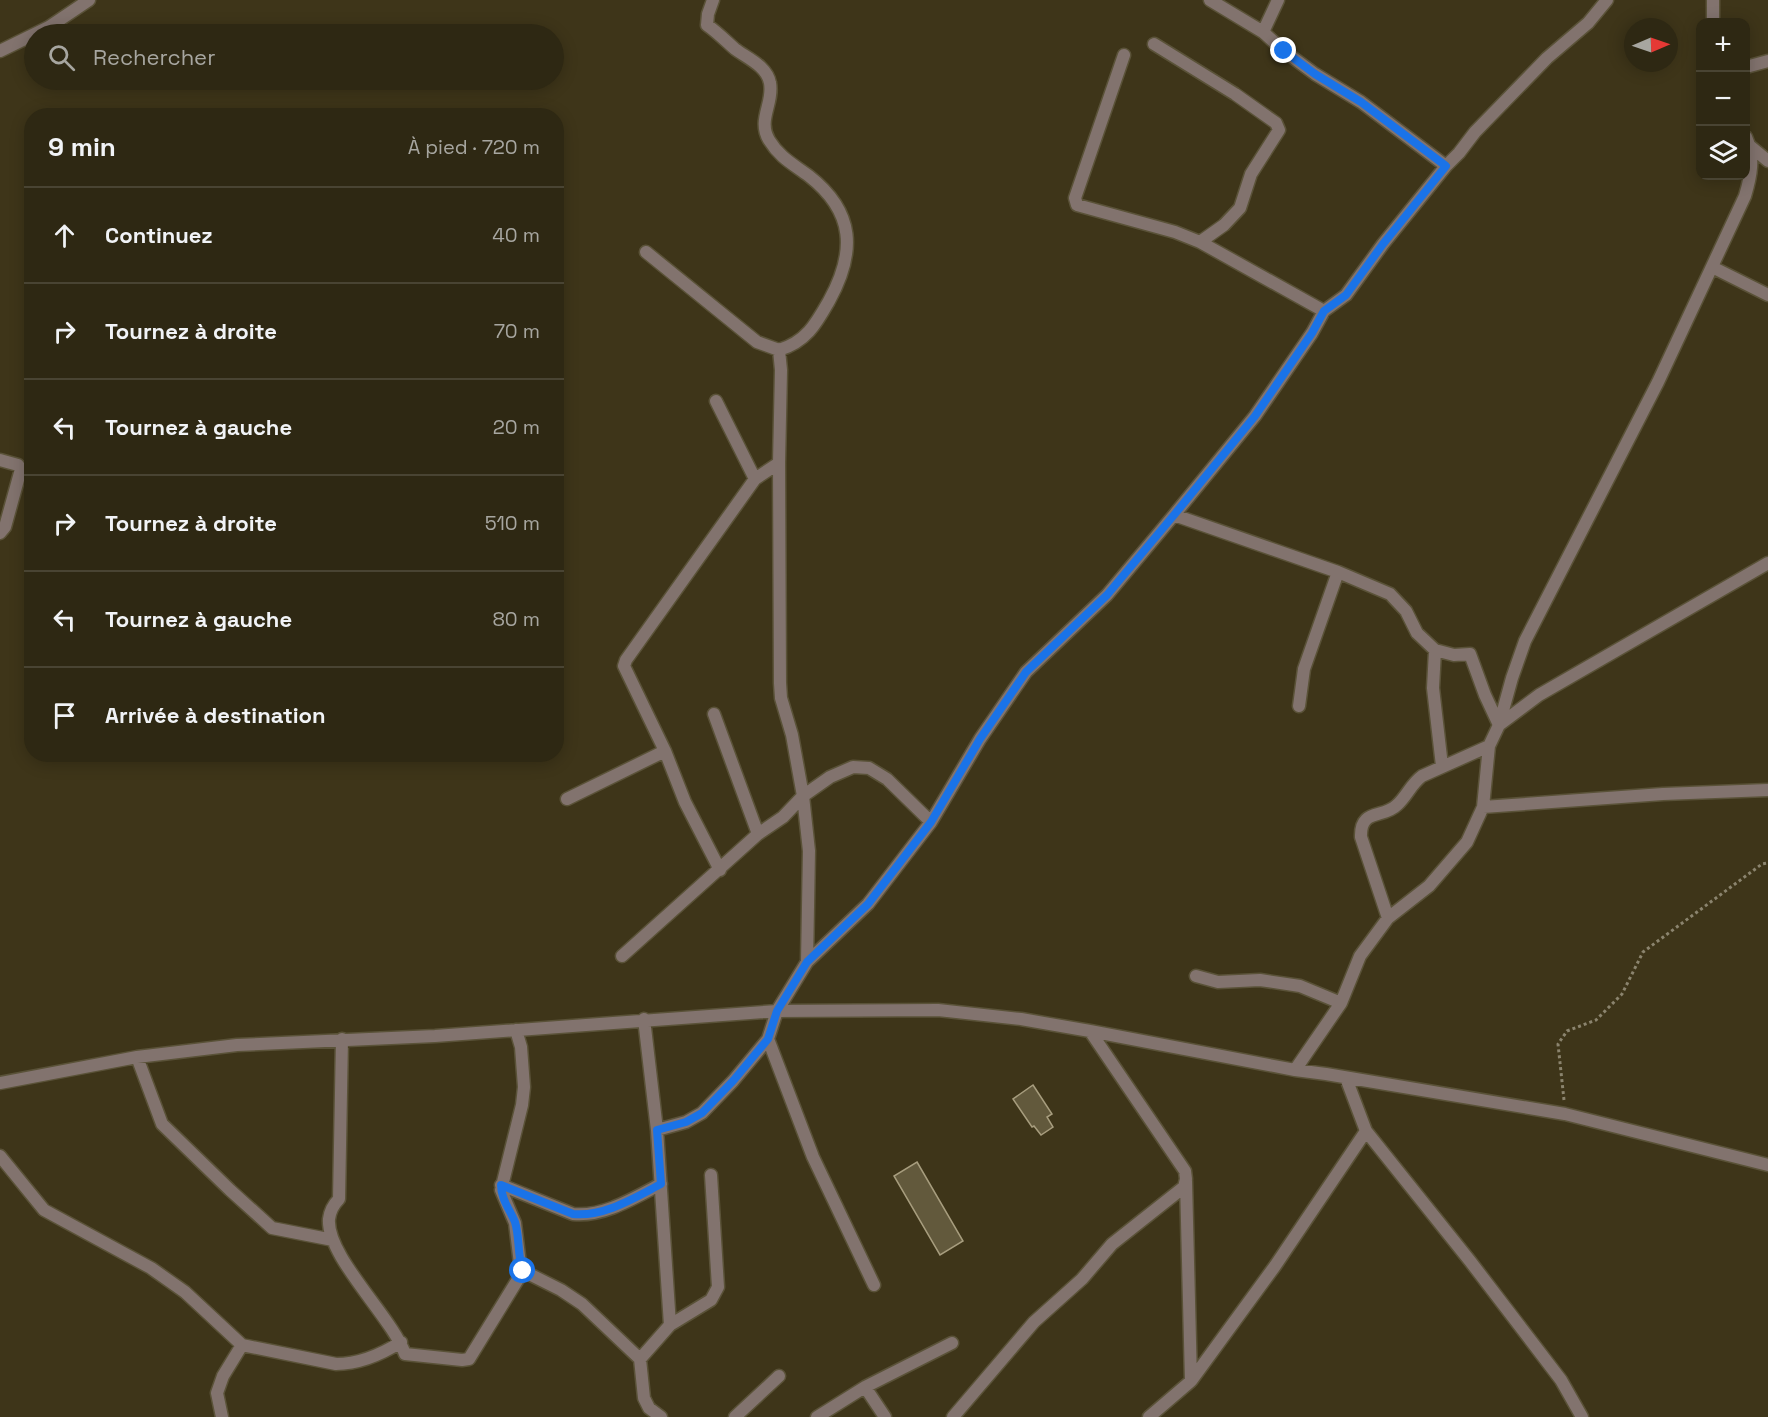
<!DOCTYPE html>
<html lang="fr">
<head>
<meta charset="utf-8">
<style>
	:root { --surface:#2e2813; --page:#3a3421; --text:#f1f3f6; --muted:#a7a6a0; --line:#494433 }
	body { margin:0; font-family:"Space Grotesk",sans-serif; background:var(--page); color:var(--text) }
	.controls { position:absolute; right:18px; top:18px; display:grid; overflow:hidden; border-radius:12px; box-shadow:0 3px 15px #0003 }
	.controls button { width:54px; height:54px; display:grid; place-items:center; padding:0; border:0; border-bottom:2px solid var(--line); background:var(--surface); color:var(--text); font:30px sans-serif }
	.compass { position:absolute; left:1624px; top:18px; width:54px; height:54px; border-radius:50%; background:var(--surface); box-shadow:0 3px 15px #0003; rotate:88deg }
	.stop { position:absolute; width:18px; height:18px; margin:-14px; border:4px solid #1a73e8; border-radius:50%; background:#fff }
	.stop.end { background:#1a73e8; border-color:#fff; box-shadow:0 2px 6px #0008 }
	.list { margin:0; padding:0; list-style:none }
	h2 { display:flex; justify-content:space-between; align-items:center; height:78px; margin:0; padding:0 24px; font-size:26px }
	h2 small { font-size:20px; font-weight:400; color:var(--muted) }
	.list li { display:grid; grid-template-columns:39px 1fr auto; gap:18px; align-items:center; box-sizing:border-box; height:96px; padding:0 24px; border-top:2px solid var(--line) }
	.list b { display:block; font-size:22px; white-space:nowrap }
	.list em { font-size:20px; font-style:normal; color:var(--muted) }
	.icon { flex:none; width:33px; height:33px; fill:none; stroke:currentColor; stroke-width:2; stroke-linecap:round; stroke-linejoin:round }
	.map { position:relative; flex:none; width:1768px; height:1417px; overflow:hidden }
	.search { position:absolute; background:var(--surface); box-shadow:0 3px 15px #0003; left:24px; top:24px; width:540px; height:66px; display:flex; align-items:center; gap:15px; box-sizing:border-box; padding:0 21px; border-radius:33px; color:var(--muted); font-size:22px }
	.panel { position:absolute; background:var(--surface); box-shadow:0 3px 15px #0003; left:24px; top:108px; width:540px; height:654px; border-radius:24px }
	.map>svg:first-child { display:block }
	.building { fill:#62593c; stroke:#a79d7e; stroke-width:1.5 }
	.lines { fill:none; stroke-linecap:round; stroke-linejoin:round }
	.minor-casing { stroke:#5a5238; stroke-width:15 }
	.path { stroke:#8b846e; stroke-width:3; stroke-dasharray:3 3; stroke-linecap:butt }
	.minor { stroke:#82736e; stroke-width:12 }
	.route { stroke:#1a73e8; stroke-width:8 }
</style>
</head>
<body>
<div class="map">
<svg width="1768" height="1417" viewBox="0 0 1768 1417">
	<rect width="100%" height="100%" fill="#3e3519"/>
	<path class="building" d="M1033,1085L1052,1114L1047,1117L1053,1127L1041,1135L1034,1126L1032,1127L1013,1099Z
		M917,1162L963,1241L940,1255L894,1176Z"/>
	<g class="lines">
		<defs>
			<path id="minor" d="M713,0L708,14L707,25C717,32 726,41 735,49C747,58 767,66 770,83C774,103 757,120 769,140C780,158 793,164 809,176C855,212 856,252 829,301C816,324 806,342 779,350
				M1210,0L1263,32
				M1278,0L1263,32L1284,51L1315,74L1361,102L1446,166
				M1713,22V0
				M1154,44L1235,94L1276,123L1279,130L1251,174L1240,208L1224,225L1200,242
				M0,51L49,27L89,0
				M1124,55L1075,198L1077,205L1175,232L1200,242L1324,311
				M1746,67L1768,61
				M1750,146L1768,161
				M646,252L757,342L779,350L781,370L779,463L780,683L781,698L792,735L803,796L809,851L807,962
				M1712,267L1768,295
				M716,401L755,479
				M0,460L18,465L21,469L5,527L0,533
				M1174,515L1338,572L1390,594L1406,611L1417,633L1435,650L1454,655L1470,654L1485,695L1499,725L1539,695L1768,563
				M1435,650L1433,688L1442,766
				M1299,706L1304,669L1338,572
				M714,714L758,834
				M567,799L665,751
				M1483,807L1663,794L1768,790
				M720,870L685,802L665,751L624,666L626,660L755,479L779,463
				M1388,918L1361,837C1360,808 1383,819 1397,805C1407,796 1411,784 1422,776L1489,746
				M622,956L758,834L783,817L803,796L830,777L853,767L869,768L887,779L931,822
				M1196,976L1218,982L1260,980L1300,986L1341,1003
				M644,1019L657,1130L670,1325
				M516,1030L521,1047L524,1087L522,1105L501,1190L515,1223L520,1264L523,1271L561,1290L582,1304L640,1359L644,1398L649,1408L661,1417
				M342,1039L339,1199C334,1204 330,1211 329,1219C326,1256 392,1317 405,1354L462,1360L469,1359L523,1271
				M768,1039L813,1157L874,1285
				M137,1057L162,1124L230,1190L272,1228L333,1240
				M1295,1070L1341,1003L1360,956L1388,918L1429,886L1467,842L1483,807L1489,746L1499,725L1512,678L1525,641L1658,382L1745,196C1751,176 1755,157 1746,137
				M1346,1078L1366,1131L1470,1261L1561,1380L1582,1417
				M0,1083L137,1057L237,1045L435,1036L777,1011L938,1010L1021,1019L1090,1031L1295,1070L1326,1074L1565,1114L1768,1165
				M657,1130L686,1122L702,1113L733,1081L768,1039L777,1011L807,962L868,904L931,822L980,739L1026,672L1107,595L1174,515L1255,416L1312,333L1324,311L1346,295L1383,244L1446,166L1459,153L1475,132L1547,58L1588,23L1607,0
				M0,1156L44,1210L151,1268L185,1292L242,1345L336,1364C359,1364 382,1354 401,1342
				M501,1185L573,1214C604,1217 634,1198 661,1184
				M640,1359L670,1325L711,1300L718,1287L711,1175
				M1191,1381L1275,1266L1366,1131
				M865,1387L885,1417
				M222,1417L217,1393L223,1376L242,1345
				M735,1417L779,1376
				M817,1417L865,1387L952,1343
				M953,1417L1034,1322L1082,1279L1112,1244L1184,1187L1186,1179L1185,1171L1090,1031
				M1149,1417L1191,1381L1186,1181"/>
		</defs>
		<use href="#minor" class="minor-casing"/>
		<path class="path" d="M1564,1100L1558,1044L1567,1031L1596,1020L1622,994L1643,952L1762,864L1768,863"/>
		<use href="#minor" class="minor"/>
	</g>
	<g class="lines">
		<path class="route" d="M523,1271C517,1255 520,1238 515,1222C510,1210 501,1199 501,1185L573,1214C604,1217 634,1198 661,1184L657,1130L686,1122L702,1113L733,1081L768,1039L777,1011L807,962L868,904L931,822L980,739L1026,672L1107,595L1174,515L1255,416L1312,333L1324,311L1346,295L1383,244L1446,166L1361,102L1315,74L1284,51"/>
	</g>
</svg>
<div class="controls">
<button>+</button>
<button>−</button>
<button><svg class="icon" aria-label="layers" viewBox="0 0 24 24"><path d="M12 4l9 5-9 5-9-5zM3 14l9 5 9-5"/></svg></button>
</div>
<svg class="compass" viewBox="-18 -18 36 36"><path d="M0-13l5 13h-10z" fill="#e53935"/><path d="M0 13l5-13h-10z" fill="#a7a6a0"/></svg>
<div class="stop" style="left:523px;top:1271px"></div>
<div class="stop end" style="left:1284px;top:51px"></div>
<div class="search"><svg class="icon" aria-label="search" viewBox="0 0 24 24"><circle cx="10" cy="10" r="6"/><path d="M15 15l6 6"/></svg>Rechercher</div>
<section class="panel">
<h2>9 min<small>À pied · 720 m</small></h2>
<ul class="list">
<li><svg class="icon" aria-label="ahead" viewBox="0 0 24 24"><path d="M12 20V5M6 11l6-6 6 6"/></svg><div><b>Continuez</b></div><em>40 m</em></li>
<li><svg class="icon" aria-label="right" viewBox="0 0 24 24"><path d="M7 20v-9h11M14 6l5 5-5 5"/></svg><div><b>Tournez à droite</b></div><em>70 m</em></li>
<li><svg class="icon" aria-label="left" viewBox="0 0 24 24"><path d="M17 20v-9H6M10 6l-5 5 5 5"/></svg><div><b>Tournez à gauche</b></div><em>20 m</em></li>
<li><svg class="icon" aria-label="right" viewBox="0 0 24 24"><path d="M7 20v-9h11M14 6l5 5-5 5"/></svg><div><b>Tournez à droite</b></div><em>510 m</em></li>
<li><svg class="icon" aria-label="left" viewBox="0 0 24 24"><path d="M17 20v-9H6M10 6l-5 5 5 5"/></svg><div><b>Tournez à gauche</b></div><em>80 m</em></li>
<li><svg class="icon" aria-label="arrive" viewBox="0 0 24 24"><path d="M6 21V4h12l-3 4 3 4H6"/></svg><div><b>Arrivée à destination</b></div></li>
</ul>
</section>
</div>
</body>
</html>
